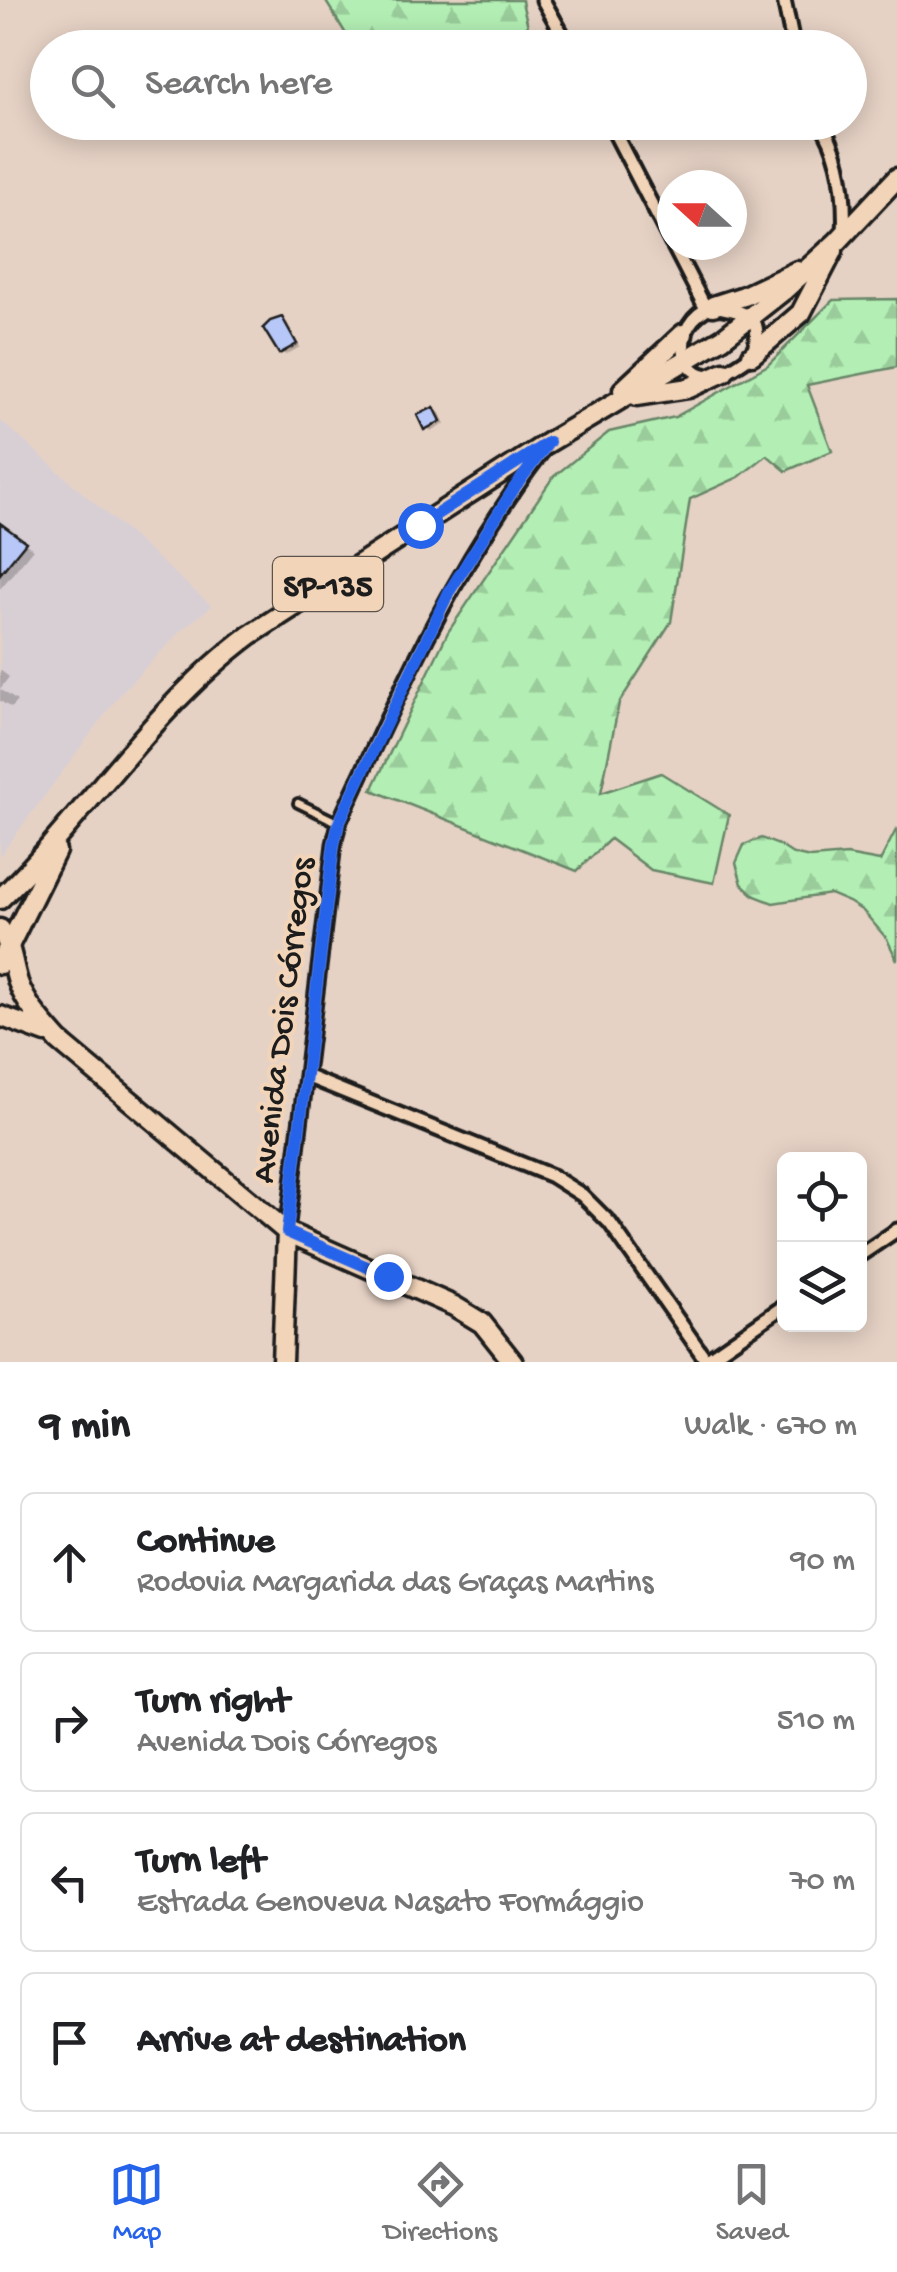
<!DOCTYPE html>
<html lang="en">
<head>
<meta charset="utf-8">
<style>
	:root { --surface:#fff; --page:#f6f6f6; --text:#202124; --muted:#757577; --line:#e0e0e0; --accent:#2563eb }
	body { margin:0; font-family:"Gochi Hand",sans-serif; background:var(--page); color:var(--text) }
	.controls { position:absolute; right:30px; bottom:30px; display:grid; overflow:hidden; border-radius:15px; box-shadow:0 5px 25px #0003 }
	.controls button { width:90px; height:90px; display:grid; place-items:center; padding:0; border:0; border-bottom:2px solid var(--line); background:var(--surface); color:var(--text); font:50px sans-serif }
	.compass { position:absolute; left:657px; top:170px; width:90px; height:90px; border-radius:50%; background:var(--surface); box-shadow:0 5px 25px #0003; rotate:291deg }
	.stop { position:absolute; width:30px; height:30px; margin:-22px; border:8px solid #2563eb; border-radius:50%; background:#fff }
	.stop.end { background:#2563eb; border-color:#fff; box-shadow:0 2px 10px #0008 }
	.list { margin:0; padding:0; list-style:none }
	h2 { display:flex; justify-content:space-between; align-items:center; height:130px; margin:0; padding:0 40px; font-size:42px }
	h2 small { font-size:32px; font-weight:400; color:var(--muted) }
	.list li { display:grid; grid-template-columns:65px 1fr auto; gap:30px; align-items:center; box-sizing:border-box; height:140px; margin:0 20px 20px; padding:0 20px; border:2px solid var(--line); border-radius:15px }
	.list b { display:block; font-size:38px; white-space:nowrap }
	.list p { margin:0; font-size:32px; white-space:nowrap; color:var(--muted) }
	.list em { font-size:32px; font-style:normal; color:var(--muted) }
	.icon { flex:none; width:55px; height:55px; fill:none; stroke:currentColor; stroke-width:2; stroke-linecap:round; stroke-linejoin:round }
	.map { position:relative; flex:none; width:897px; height:1362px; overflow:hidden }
	.search { position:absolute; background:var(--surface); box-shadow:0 5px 25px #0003; left:30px; right:30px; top:30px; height:110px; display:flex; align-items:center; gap:25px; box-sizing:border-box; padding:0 35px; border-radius:55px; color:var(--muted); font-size:38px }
	.sheet { height:770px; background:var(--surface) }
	nav { display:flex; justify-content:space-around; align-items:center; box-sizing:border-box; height:140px; border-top:2px solid var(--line); background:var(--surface); font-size:28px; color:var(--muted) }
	nav a { display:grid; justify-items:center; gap:5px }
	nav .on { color:var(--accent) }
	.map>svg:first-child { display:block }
	.built { fill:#d8cfd4 }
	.forest { fill:url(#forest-firs); stroke:#688668; stroke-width:2.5 }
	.shadow { fill:#0003 }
	.building { fill:#b7c8f8; stroke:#1c1c1c; stroke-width:2.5 }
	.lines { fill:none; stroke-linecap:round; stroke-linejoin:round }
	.lane-casing { stroke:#1c1c1c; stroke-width:14 }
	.street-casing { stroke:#1c1c1c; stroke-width:19 }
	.secondary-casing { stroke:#1c1c1c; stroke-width:25 }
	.primary-casing { stroke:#1c1c1c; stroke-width:25 }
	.lane { stroke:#f2d4b8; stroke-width:6 }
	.street { stroke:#f2d4b8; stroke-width:11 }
	.secondary { stroke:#f2d4b8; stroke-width:18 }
	.primary { stroke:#f2d4b8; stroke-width:18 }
	.route { stroke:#2563eb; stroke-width:12 }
	.labels { text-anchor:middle; stroke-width:8; stroke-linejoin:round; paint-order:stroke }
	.shield { fill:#f2d4b8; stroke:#5c534b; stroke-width:2.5 }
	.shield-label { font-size:32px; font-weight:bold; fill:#1c1c1c }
	.street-label { font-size:35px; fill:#1c1c1c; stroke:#f2d4b8 }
</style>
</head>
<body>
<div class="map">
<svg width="897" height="1362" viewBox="0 0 897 1362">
	<defs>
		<pattern id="forest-firs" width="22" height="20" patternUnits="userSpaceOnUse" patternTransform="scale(2.5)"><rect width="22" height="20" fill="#b3efb4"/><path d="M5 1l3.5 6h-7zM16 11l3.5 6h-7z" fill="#99cc9a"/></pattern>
	</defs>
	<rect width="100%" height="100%" fill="#e6d2c5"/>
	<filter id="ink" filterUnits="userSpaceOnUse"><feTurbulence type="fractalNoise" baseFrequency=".01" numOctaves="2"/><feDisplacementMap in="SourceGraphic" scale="20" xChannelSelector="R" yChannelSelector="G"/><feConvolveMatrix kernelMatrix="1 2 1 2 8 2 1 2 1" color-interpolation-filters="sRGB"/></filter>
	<g filter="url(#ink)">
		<path class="built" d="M0,420L212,606L183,629L121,693L0,856Z"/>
		<path class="forest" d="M325,0H522C524,18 534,29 523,47H354Z
			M897,299V367L807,385L832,451L786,471L767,455L739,477L690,499L671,622L619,703L601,793L661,773L729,815L714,883L651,870L610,839L577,871L372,790L448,632L553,477L609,432L675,417L768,365L833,300Z
			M897,828V960L887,939L863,911L849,902L830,894L773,903L755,896L742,884L736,863L744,845L761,838L779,845L793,854L810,858L847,855L880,861Z"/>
		<path class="shadow" d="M282,319L287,322L300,347L286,355L280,352Z
			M434,410L440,413L445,424L432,431L426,428Z
			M0,525L33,549L0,589Z
			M0,670L9,677L0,689L17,701L11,708L0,701Z"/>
		<path class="building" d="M282,317L297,344L279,354L263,328L270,321Z
			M434,407L441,421L424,430L417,415Z
			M0,523L26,542L0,574Z"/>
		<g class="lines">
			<defs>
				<path id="lane" d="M298,803L339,823"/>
				<path id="street" d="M543,0L570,48
					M784,0L794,48
					M609,122L672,244
					M820,122C842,155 846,196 844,235
					M673,245L706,309
					M713,306C748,313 766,315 752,355C742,362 729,372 717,375C680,383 667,324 713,306Z
					M306,1076L552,1176L582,1195L610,1223L706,1360
					M287,1232L334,844L339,823C398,694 455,565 542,452
					M860,1255L897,1230
					M703,1362L784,1306"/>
				<path id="secondary" d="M0,929C12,946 12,963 18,982C26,1005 43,1023 59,1041L287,1232L454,1306L482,1323L513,1362
					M0,1016L46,1033
					M282,1362L287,1232"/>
				<path id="primary" d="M713,306L744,296L797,271
					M752,355L801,313L833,251
					M623,390L683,334
					M637,396L689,388L724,372
					M0,899C87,814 152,708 250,635L549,442L723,338L783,291L837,242L897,178
					M0,964L56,851"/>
			</defs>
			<use href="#lane" class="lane-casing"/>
			<use href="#street" class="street-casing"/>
			<use href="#secondary" class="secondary-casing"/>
			<use href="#primary" class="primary-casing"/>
			<use href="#lane" class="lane"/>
			<use href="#street" class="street"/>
			<use href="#secondary" class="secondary"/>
			<use href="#primary" class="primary"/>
		</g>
	</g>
	<g class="lines" filter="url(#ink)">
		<path class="route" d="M388,1276L287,1232L334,844L339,823L348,803L449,592L515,487L549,442L420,525"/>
	</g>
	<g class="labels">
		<rect class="shield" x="273" y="557" width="110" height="54" rx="8"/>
		<g class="shield-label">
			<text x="328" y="595">SP-135</text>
		</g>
		<g class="street-label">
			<text transform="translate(280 1020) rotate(-83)" y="12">Avenida Dois Córregos</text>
		</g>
	</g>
</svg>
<div class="controls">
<button><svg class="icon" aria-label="locate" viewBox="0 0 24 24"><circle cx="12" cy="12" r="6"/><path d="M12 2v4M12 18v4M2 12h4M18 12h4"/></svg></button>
<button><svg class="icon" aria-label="layers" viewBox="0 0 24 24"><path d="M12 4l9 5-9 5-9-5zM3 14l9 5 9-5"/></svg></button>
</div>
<svg class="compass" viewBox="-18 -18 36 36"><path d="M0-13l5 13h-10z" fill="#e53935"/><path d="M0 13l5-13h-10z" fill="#757577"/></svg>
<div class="stop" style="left:420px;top:525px"></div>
<div class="stop end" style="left:388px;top:1276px"></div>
<div class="search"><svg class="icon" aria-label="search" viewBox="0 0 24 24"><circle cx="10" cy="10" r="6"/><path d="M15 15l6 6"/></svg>Search here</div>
</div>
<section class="sheet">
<h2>9 min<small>Walk · 670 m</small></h2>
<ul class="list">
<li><svg class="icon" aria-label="ahead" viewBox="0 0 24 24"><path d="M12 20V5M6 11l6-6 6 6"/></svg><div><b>Continue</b><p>Rodovia Margarida das Graças Martins</p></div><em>90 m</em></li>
<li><svg class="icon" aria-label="right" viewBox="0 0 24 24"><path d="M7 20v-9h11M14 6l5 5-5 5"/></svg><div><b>Turn right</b><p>Avenida Dois Córregos</p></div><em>510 m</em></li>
<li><svg class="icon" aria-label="left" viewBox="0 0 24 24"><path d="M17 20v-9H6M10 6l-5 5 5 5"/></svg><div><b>Turn left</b><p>Estrada Genoveva Nasato Formággio</p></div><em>70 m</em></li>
<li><svg class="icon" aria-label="arrive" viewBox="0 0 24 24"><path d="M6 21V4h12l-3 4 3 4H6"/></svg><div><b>Arrive at destination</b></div></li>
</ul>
</section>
<nav>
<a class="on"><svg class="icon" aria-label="map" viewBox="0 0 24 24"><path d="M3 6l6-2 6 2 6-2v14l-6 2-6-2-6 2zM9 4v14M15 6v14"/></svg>Map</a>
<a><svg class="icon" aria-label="directions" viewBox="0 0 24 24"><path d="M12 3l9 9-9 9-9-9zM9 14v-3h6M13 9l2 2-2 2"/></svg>Directions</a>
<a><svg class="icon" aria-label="saved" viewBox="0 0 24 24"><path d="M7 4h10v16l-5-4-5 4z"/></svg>Saved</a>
</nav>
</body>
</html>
